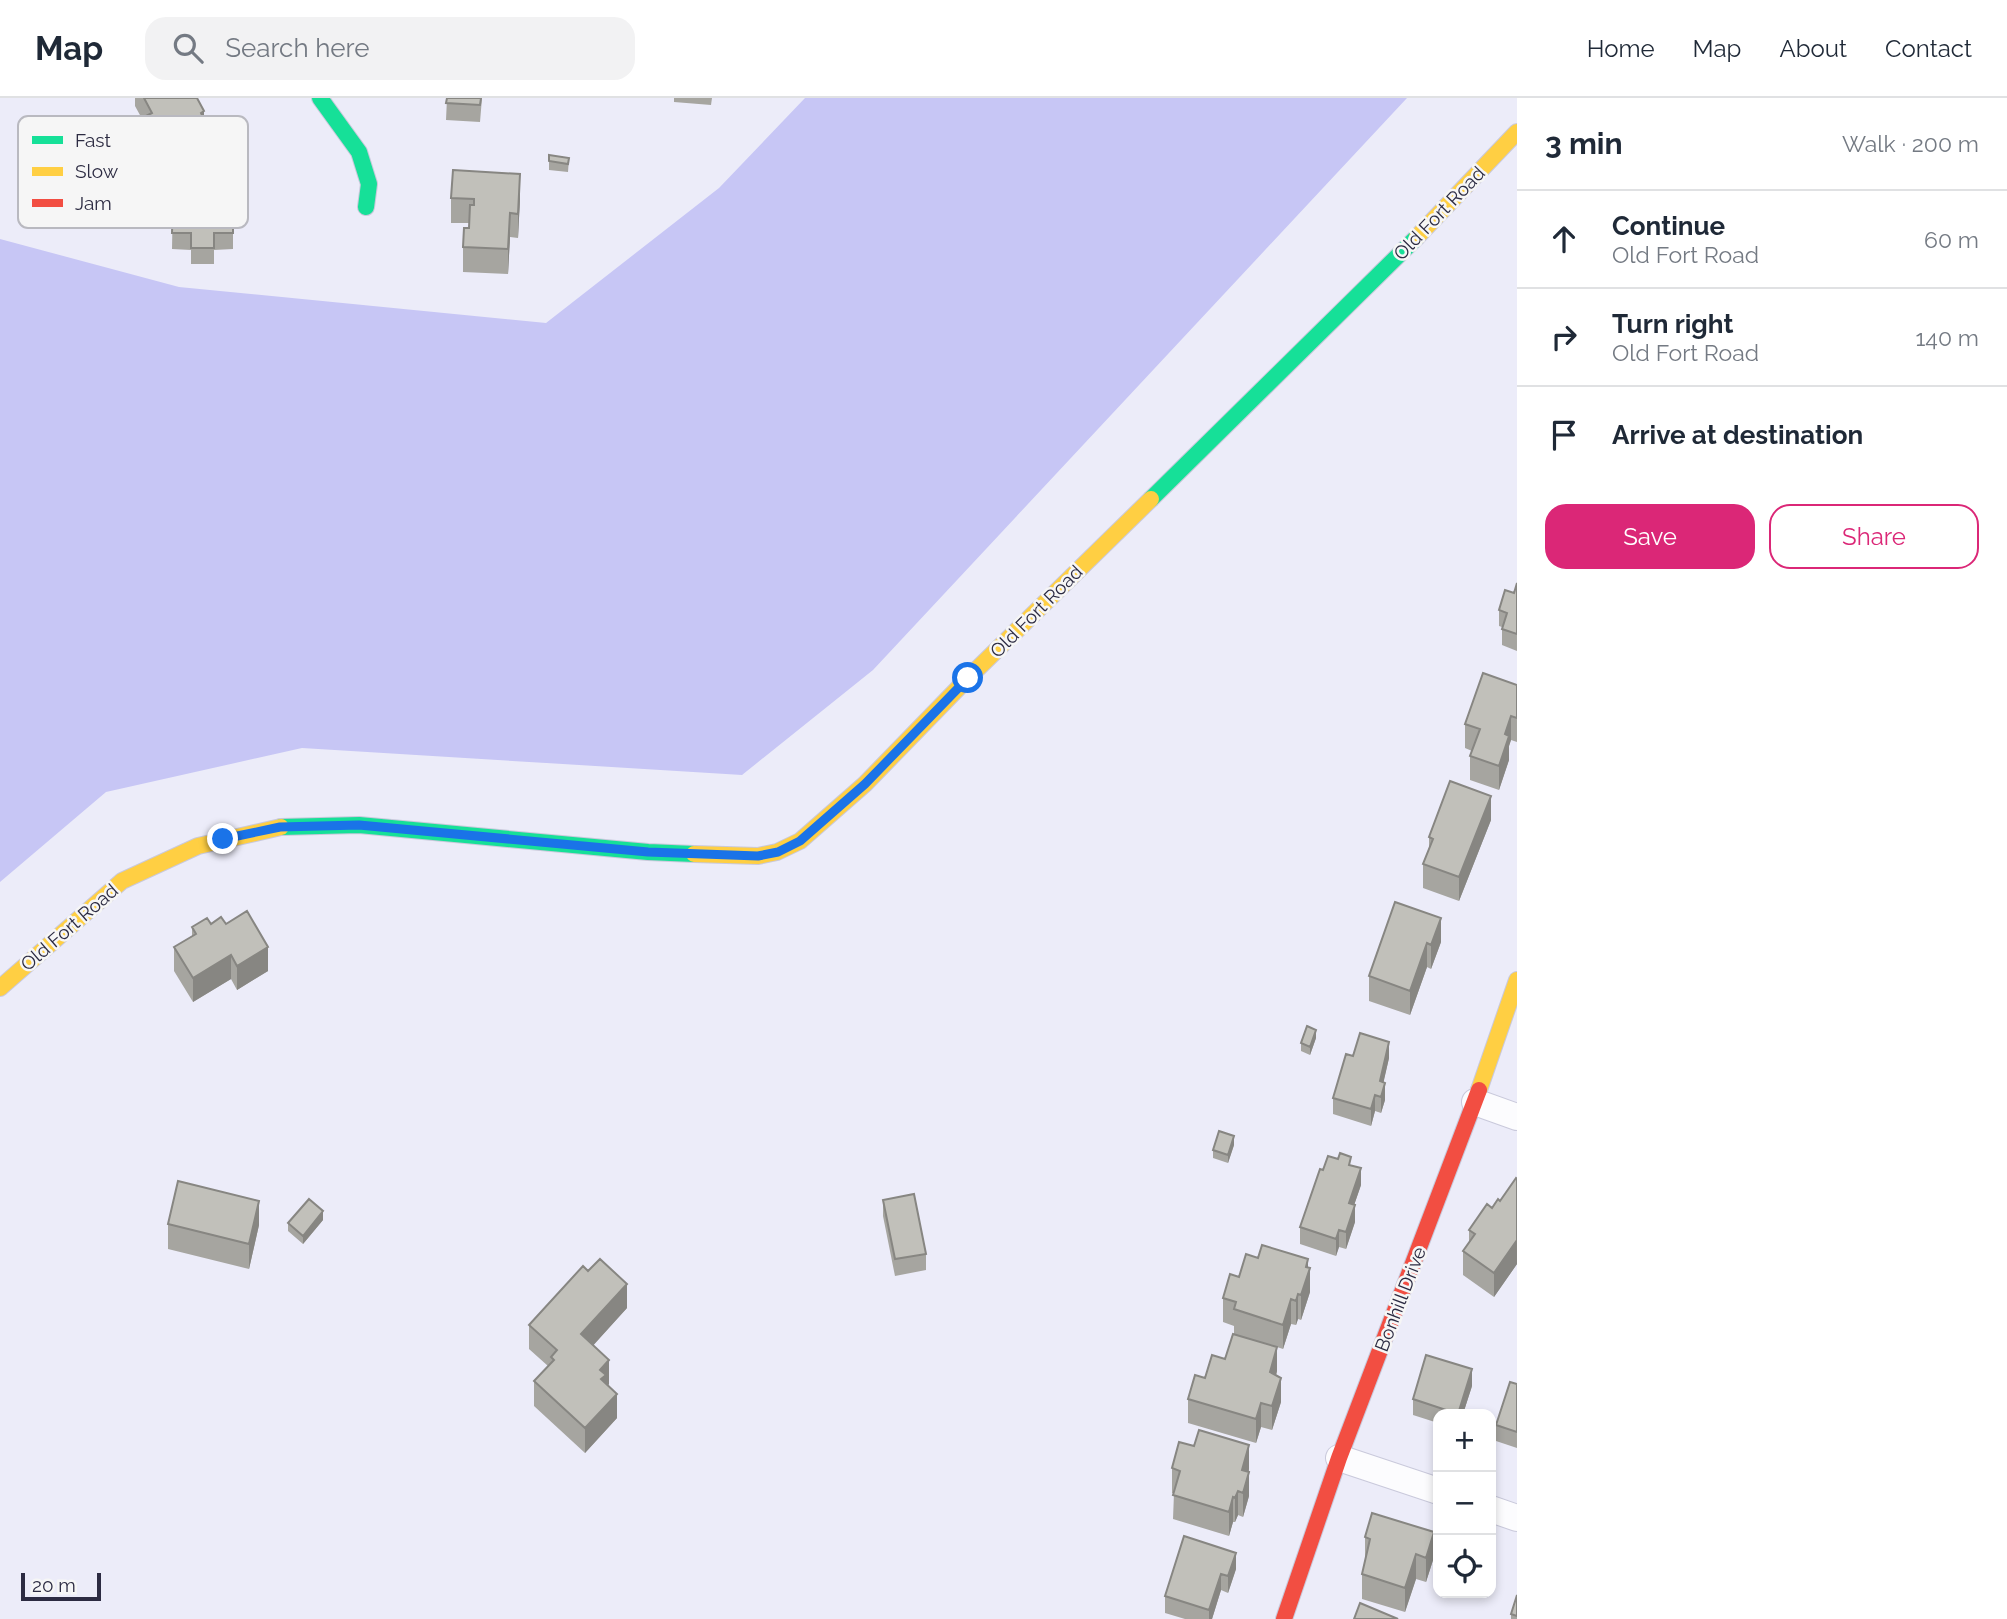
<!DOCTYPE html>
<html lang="en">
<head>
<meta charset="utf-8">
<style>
	:root { --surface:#fff; --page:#f2f2f3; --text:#1f2937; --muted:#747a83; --line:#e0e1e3; --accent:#db2777 }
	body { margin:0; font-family:Raleway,sans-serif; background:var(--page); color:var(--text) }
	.controls { position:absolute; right:21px; bottom:21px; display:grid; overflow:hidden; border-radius:14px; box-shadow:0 4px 10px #0003 }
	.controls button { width:63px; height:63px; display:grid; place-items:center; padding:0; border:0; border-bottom:2px solid var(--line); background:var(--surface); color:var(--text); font:35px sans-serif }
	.scale { position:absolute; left:21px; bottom:18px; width:80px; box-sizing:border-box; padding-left:7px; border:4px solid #2c2b42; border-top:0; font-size:19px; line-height:24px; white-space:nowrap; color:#2c2b42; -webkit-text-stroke:5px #f6f6f6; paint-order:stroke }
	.stop { position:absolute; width:21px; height:21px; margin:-16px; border:5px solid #1a73e8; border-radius:50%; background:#fff }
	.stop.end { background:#1a73e8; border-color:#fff; box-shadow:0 2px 7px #0008 }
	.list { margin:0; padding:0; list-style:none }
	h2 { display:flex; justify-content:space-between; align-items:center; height:91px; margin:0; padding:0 28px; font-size:30px }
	h2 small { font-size:23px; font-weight:400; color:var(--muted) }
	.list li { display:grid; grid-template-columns:46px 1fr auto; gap:21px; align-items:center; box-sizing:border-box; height:98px; padding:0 28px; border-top:2px solid var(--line) }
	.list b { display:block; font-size:26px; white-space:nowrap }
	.list p { margin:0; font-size:23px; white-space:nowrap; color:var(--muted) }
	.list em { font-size:23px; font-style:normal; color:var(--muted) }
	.actions { display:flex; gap:14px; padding:21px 28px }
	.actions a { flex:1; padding:16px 0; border:2px solid var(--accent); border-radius:21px; text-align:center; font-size:24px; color:var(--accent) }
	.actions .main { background:var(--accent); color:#fff }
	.icon { flex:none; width:38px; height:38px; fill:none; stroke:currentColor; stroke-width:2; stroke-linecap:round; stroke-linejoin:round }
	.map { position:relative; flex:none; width:1517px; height:1521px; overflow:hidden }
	header { display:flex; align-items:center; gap:42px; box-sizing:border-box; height:98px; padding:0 35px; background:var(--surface); border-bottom:2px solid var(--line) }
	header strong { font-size:33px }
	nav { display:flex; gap:38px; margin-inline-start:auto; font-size:24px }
	.search { width:490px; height:63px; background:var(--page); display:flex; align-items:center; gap:18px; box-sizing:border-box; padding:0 24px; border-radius:21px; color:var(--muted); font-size:26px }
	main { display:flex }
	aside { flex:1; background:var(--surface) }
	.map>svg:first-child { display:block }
	.forest { fill:#c7c6f5 }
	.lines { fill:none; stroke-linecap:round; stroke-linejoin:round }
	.street-casing { stroke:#c9c9db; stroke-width:28 }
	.fast-casing { stroke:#c9c9db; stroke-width:18 }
	.slow-casing { stroke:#c9c9db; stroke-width:18 }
	.jam-casing { stroke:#c9c9db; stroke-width:18 }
	.street { stroke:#fcfcfe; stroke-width:26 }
	.fast { stroke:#16e098; stroke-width:16 }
	.slow { stroke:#ffcf43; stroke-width:16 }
	.jam { stroke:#f24e42; stroke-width:16 }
	.wall { fill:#a6a5a0 }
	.shaded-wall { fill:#878682 }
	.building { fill:#c1c0ba; stroke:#878682; stroke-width:2 }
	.route { stroke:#1a73e8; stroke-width:9 }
	.labels { text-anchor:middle; stroke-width:5; stroke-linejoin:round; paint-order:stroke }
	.street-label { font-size:19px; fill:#2c2b42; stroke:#f6f6f6 }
	.key { fill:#f6f6f6; stroke:#b9b9c0; stroke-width:2 }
	.key-label { font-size:19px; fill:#2c2b42 }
</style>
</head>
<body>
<header>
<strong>Map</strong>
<div class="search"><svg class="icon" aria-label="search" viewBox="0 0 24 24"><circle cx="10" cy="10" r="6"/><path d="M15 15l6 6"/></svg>Search here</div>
<nav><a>Home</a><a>Map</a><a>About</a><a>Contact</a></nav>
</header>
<main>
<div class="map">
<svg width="1517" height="1521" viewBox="0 0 1517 1521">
	<rect width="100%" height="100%" fill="#ececf9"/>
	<path class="forest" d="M805,0H1407L873,572L742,677L302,650L106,694L0,784V141L179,189L546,225L719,90Z"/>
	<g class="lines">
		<defs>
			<path id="street" d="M1475,1004L1517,1019
				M1339,1360L1438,1393
				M1491,1411L1517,1420"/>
			<path id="fast" d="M320,0L359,54L369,86L366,109
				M1151,401L1417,139
				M281,729L359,727L648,754L694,756"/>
			<path id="slow" d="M1417,139L1517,34
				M694,756L758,758L777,754L800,743L865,686L968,580L1151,401
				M0,890L122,783L198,748L281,729
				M1479,992L1517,882"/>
			<path id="jam" d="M1284,1521L1339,1360L1479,992"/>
		</defs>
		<use href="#street" class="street-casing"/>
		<use href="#fast" class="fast-casing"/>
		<use href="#slow" class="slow-casing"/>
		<use href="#jam" class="jam-casing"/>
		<use href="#street" class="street"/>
		<use href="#fast" class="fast"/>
		<use href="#slow" class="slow"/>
		<use href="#jam" class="jam"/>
	</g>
	<path class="wall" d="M135,0H197L204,20L206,50L168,69L162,57L156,61L146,42V28L135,8Z
		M447,0H482L480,24L446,22Z
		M674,0H712L711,7L674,4Z
		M37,34L54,49L43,54L37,42Z
		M569,60L568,74L549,72V63Z
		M173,97H233V151L214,152V166H191V152L172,151Z
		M451,100H520L518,140L510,139L508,176L463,174V149L469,130V125H451Z
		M1517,485V553L1502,547V529L1499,528V512L1514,495Z
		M1517,587V644L1511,642L1509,648V662L1499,692L1470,682V658L1472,653L1465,650V626Z
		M1491,722L1459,803L1423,790V766L1429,750V739Z
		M1395,804L1441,844L1431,871L1427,869L1410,917L1369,903V878Z
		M211,826H226L268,873L237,892L231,881L193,904L174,873V849L192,838V829Z
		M1316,940L1310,957L1301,953V945Z
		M1353,958L1389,960L1383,985L1385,1002L1381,1015L1375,1013L1371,1028L1333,1016V1000Z
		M1234,1047L1228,1065L1213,1060V1052Z
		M1351,1067L1361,1087L1354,1107L1355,1124L1346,1151L1339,1149L1336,1158L1300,1146V1129L1323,1072Z
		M1517,1081V1166L1494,1199L1463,1177V1153L1469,1144V1132L1500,1103Z
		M883,1102L926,1156V1172L895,1178L883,1118Z
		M323,1122L303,1146L288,1133V1125Z
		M168,1126L259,1127L249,1171L168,1151Z
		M1258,1160L1308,1170L1310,1194L1301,1222L1298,1221L1296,1227L1291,1226L1283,1251L1277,1249V1273L1276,1278L1281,1304L1272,1332L1261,1329L1256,1345L1188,1325V1301L1205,1280L1225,1261L1234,1236V1228L1223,1224V1200L1239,1179Z
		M627,1210L593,1247L609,1286L608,1287L617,1320L585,1355L534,1308V1283L548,1268L529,1251V1227Z
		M1517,1286V1350L1496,1343V1327Z
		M1472,1288L1463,1316H1438V1325L1413,1317V1301Z
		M1172,1370L1249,1371V1398L1243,1419L1238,1417L1235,1424H1233L1229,1438L1173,1421L1174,1395H1172Z
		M1184,1438L1236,1471L1228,1495L1221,1492L1212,1521H1185L1165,1515V1498Z
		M1365,1439L1434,1459L1426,1484L1416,1481L1405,1514L1362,1501V1476L1365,1463Z
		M1517,1497V1521H1511V1516Z"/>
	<path class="shaded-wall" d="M204,13V27L206,25V50L168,69V45Z
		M162,33V57L156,61V37Z
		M54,41V49L43,54V46Z
		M520,76V100L518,140V116Z
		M510,115V139L508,176V151Z
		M1511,618V642L1509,648V662L1499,692V668L1505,636Z
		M1491,698V722L1459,803V779Z
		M1441,820V844L1431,871V847Z
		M1427,845V869L1410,917V893Z
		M268,849V873L237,892V868Z
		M231,857V881L193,904V880Z
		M1316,932V940L1310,957V949Z
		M1389,944V960L1380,1000V983Z
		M1385,985V1002L1381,1015V999Z
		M1375,997V1013L1371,1028V1011Z
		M1234,1038V1047L1228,1065V1057Z
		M1361,1070V1087L1349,1122V1105Z
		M259,1103V1127L249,1171V1146Z
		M1355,1107V1124L1346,1151V1134Z
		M323,1113V1122L303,1146V1138Z
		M1339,1132V1149L1336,1158V1141Z
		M1517,1142V1166L1494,1199V1175Z
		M1308,1161V1175L1310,1170V1194L1301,1222V1197Z
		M627,1186V1210L581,1261V1236Z
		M1298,1196V1221L1296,1227V1203Z
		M1291,1201V1226L1283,1251V1227Z
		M1277,1249V1273L1270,1299V1274Z
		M609,1262V1286L606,1290V1301L600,1272Z
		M1472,1271V1288L1463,1316H1458Z
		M1281,1280V1304L1272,1332V1308Z
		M617,1296V1320L585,1355V1330Z
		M1261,1305V1329L1256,1345V1321Z
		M1249,1347V1371L1242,1396V1372Z
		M1249,1374V1398L1243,1419V1395Z
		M1238,1393V1417L1235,1424V1400Z
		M1233,1399V1424L1229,1438V1414Z
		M1434,1434V1459L1426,1484V1460Z
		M1236,1455V1471L1228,1495V1478Z
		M1416,1456V1481L1405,1514V1490Z
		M1221,1476V1492L1212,1521H1209V1512Z"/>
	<path class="building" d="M144,0H197L204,13L201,15L206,25L168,45L162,33L156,37L146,18L152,15Z
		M447,0H481L480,7L446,5Z
		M549,57L569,60L568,66L549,63Z
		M453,72L520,76L518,116L510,115L508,151L463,149L464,130H469L470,107H474V101L451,100Z
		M173,97H233V135H214V150H191V135H172Z
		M1517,485V536L1502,531L1507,515L1499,512L1505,492L1514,495Z
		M1483,575L1517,587V620L1511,618L1505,636L1509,638L1499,668L1470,658L1480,631L1465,626Z
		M1450,683L1491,698L1459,779L1423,766L1433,741L1429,739Z
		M1395,804L1441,820L1431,847L1427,845L1410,893L1369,878Z
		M247,813L268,849L237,868L231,857L193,880L174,849L196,836L192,829L207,820L211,826L221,819L226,826Z
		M1307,928L1316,932L1310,949L1301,945Z
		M1360,935L1389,944L1380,983L1385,985L1381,999L1375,997L1371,1011L1333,1000L1346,956L1353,958Z
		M1219,1033L1234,1038L1228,1057L1213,1052Z
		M1340,1055L1351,1059L1349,1067L1361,1070L1349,1105L1355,1107L1346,1134L1339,1132L1336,1141L1300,1129L1320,1071L1323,1072L1328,1058L1338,1061Z
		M1516,1080L1517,1081V1142L1494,1175L1463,1153L1475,1136L1469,1132L1487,1106L1492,1110L1498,1101L1500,1103Z
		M178,1083L259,1103L249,1146L168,1126Z
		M914,1096L926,1156L895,1161L883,1102Z
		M309,1101L323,1113L303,1138L288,1125Z
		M1262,1147L1308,1161L1306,1169L1310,1170L1301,1197L1298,1196L1296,1203L1291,1201L1283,1227L1234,1211L1236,1204L1223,1200L1230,1176L1239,1179L1246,1156L1258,1160Z
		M600,1161L627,1186L581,1236L609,1262L600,1272L606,1277L601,1281L617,1296L585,1330L534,1283L554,1262L551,1259L557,1252L529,1227L583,1168L588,1173Z
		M1233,1236L1277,1249L1270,1274L1281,1280L1272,1308L1261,1305L1256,1321L1188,1301L1195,1277L1205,1280L1212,1257L1225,1261Z
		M1426,1257L1472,1271L1458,1316L1413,1301Z
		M1510,1284L1517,1286V1334L1496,1327Z
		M1199,1332L1249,1347L1242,1372L1249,1374L1243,1395L1238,1393L1235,1400L1233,1399L1229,1414L1173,1397L1180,1373L1172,1370L1179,1344L1194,1348Z
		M1372,1415L1434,1434L1426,1460L1416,1456L1405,1490L1362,1476L1370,1441L1365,1439Z
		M1184,1438L1236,1455L1228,1478L1221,1476L1209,1512L1165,1498Z
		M1517,1497V1518L1511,1516Z
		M1360,1505L1398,1521H1354Z"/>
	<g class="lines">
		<path class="route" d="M223,741L280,729L359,727L648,754L758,758L778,754L800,743L865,686L968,580"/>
	</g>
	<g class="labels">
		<g class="street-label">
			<text transform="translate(1439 115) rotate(-46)" y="7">Old Fort Road</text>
			<text transform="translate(1036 513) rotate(-45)" y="7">Old Fort Road</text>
			<text transform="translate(69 829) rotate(-41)" y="7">Old Fort Road</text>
			<text transform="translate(1400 1201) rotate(-69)" y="7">Bonhill Drive</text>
		</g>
	</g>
	<rect x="18" y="18" width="230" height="112" rx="10" class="key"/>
	<rect x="32" y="38" width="31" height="8" fill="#16e098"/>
	<rect x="32" y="69" width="31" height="9" fill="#ffcf43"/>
	<rect x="32" y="101" width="31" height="8" fill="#f24e42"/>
	<g class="key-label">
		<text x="75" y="49">Fast</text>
		<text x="75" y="80">Slow</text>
		<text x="75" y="112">Jam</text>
	</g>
</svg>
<div class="controls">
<button>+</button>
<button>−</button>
<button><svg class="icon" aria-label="locate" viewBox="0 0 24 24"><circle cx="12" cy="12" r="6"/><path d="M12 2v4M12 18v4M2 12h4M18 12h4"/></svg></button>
</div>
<div class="scale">20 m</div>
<div class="stop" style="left:968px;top:580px"></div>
<div class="stop end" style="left:223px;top:741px"></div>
</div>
<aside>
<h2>3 min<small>Walk · 200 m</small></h2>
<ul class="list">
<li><svg class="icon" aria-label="ahead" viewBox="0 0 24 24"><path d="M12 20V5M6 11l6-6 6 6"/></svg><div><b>Continue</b><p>Old Fort Road</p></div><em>60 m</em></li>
<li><svg class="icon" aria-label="right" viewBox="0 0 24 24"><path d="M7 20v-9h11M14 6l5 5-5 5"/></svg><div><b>Turn right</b><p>Old Fort Road</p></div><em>140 m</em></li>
<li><svg class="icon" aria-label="arrive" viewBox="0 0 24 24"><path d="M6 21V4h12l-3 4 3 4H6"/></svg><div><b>Arrive at destination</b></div></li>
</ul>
<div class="actions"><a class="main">Save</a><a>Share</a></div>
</aside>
</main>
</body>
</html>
